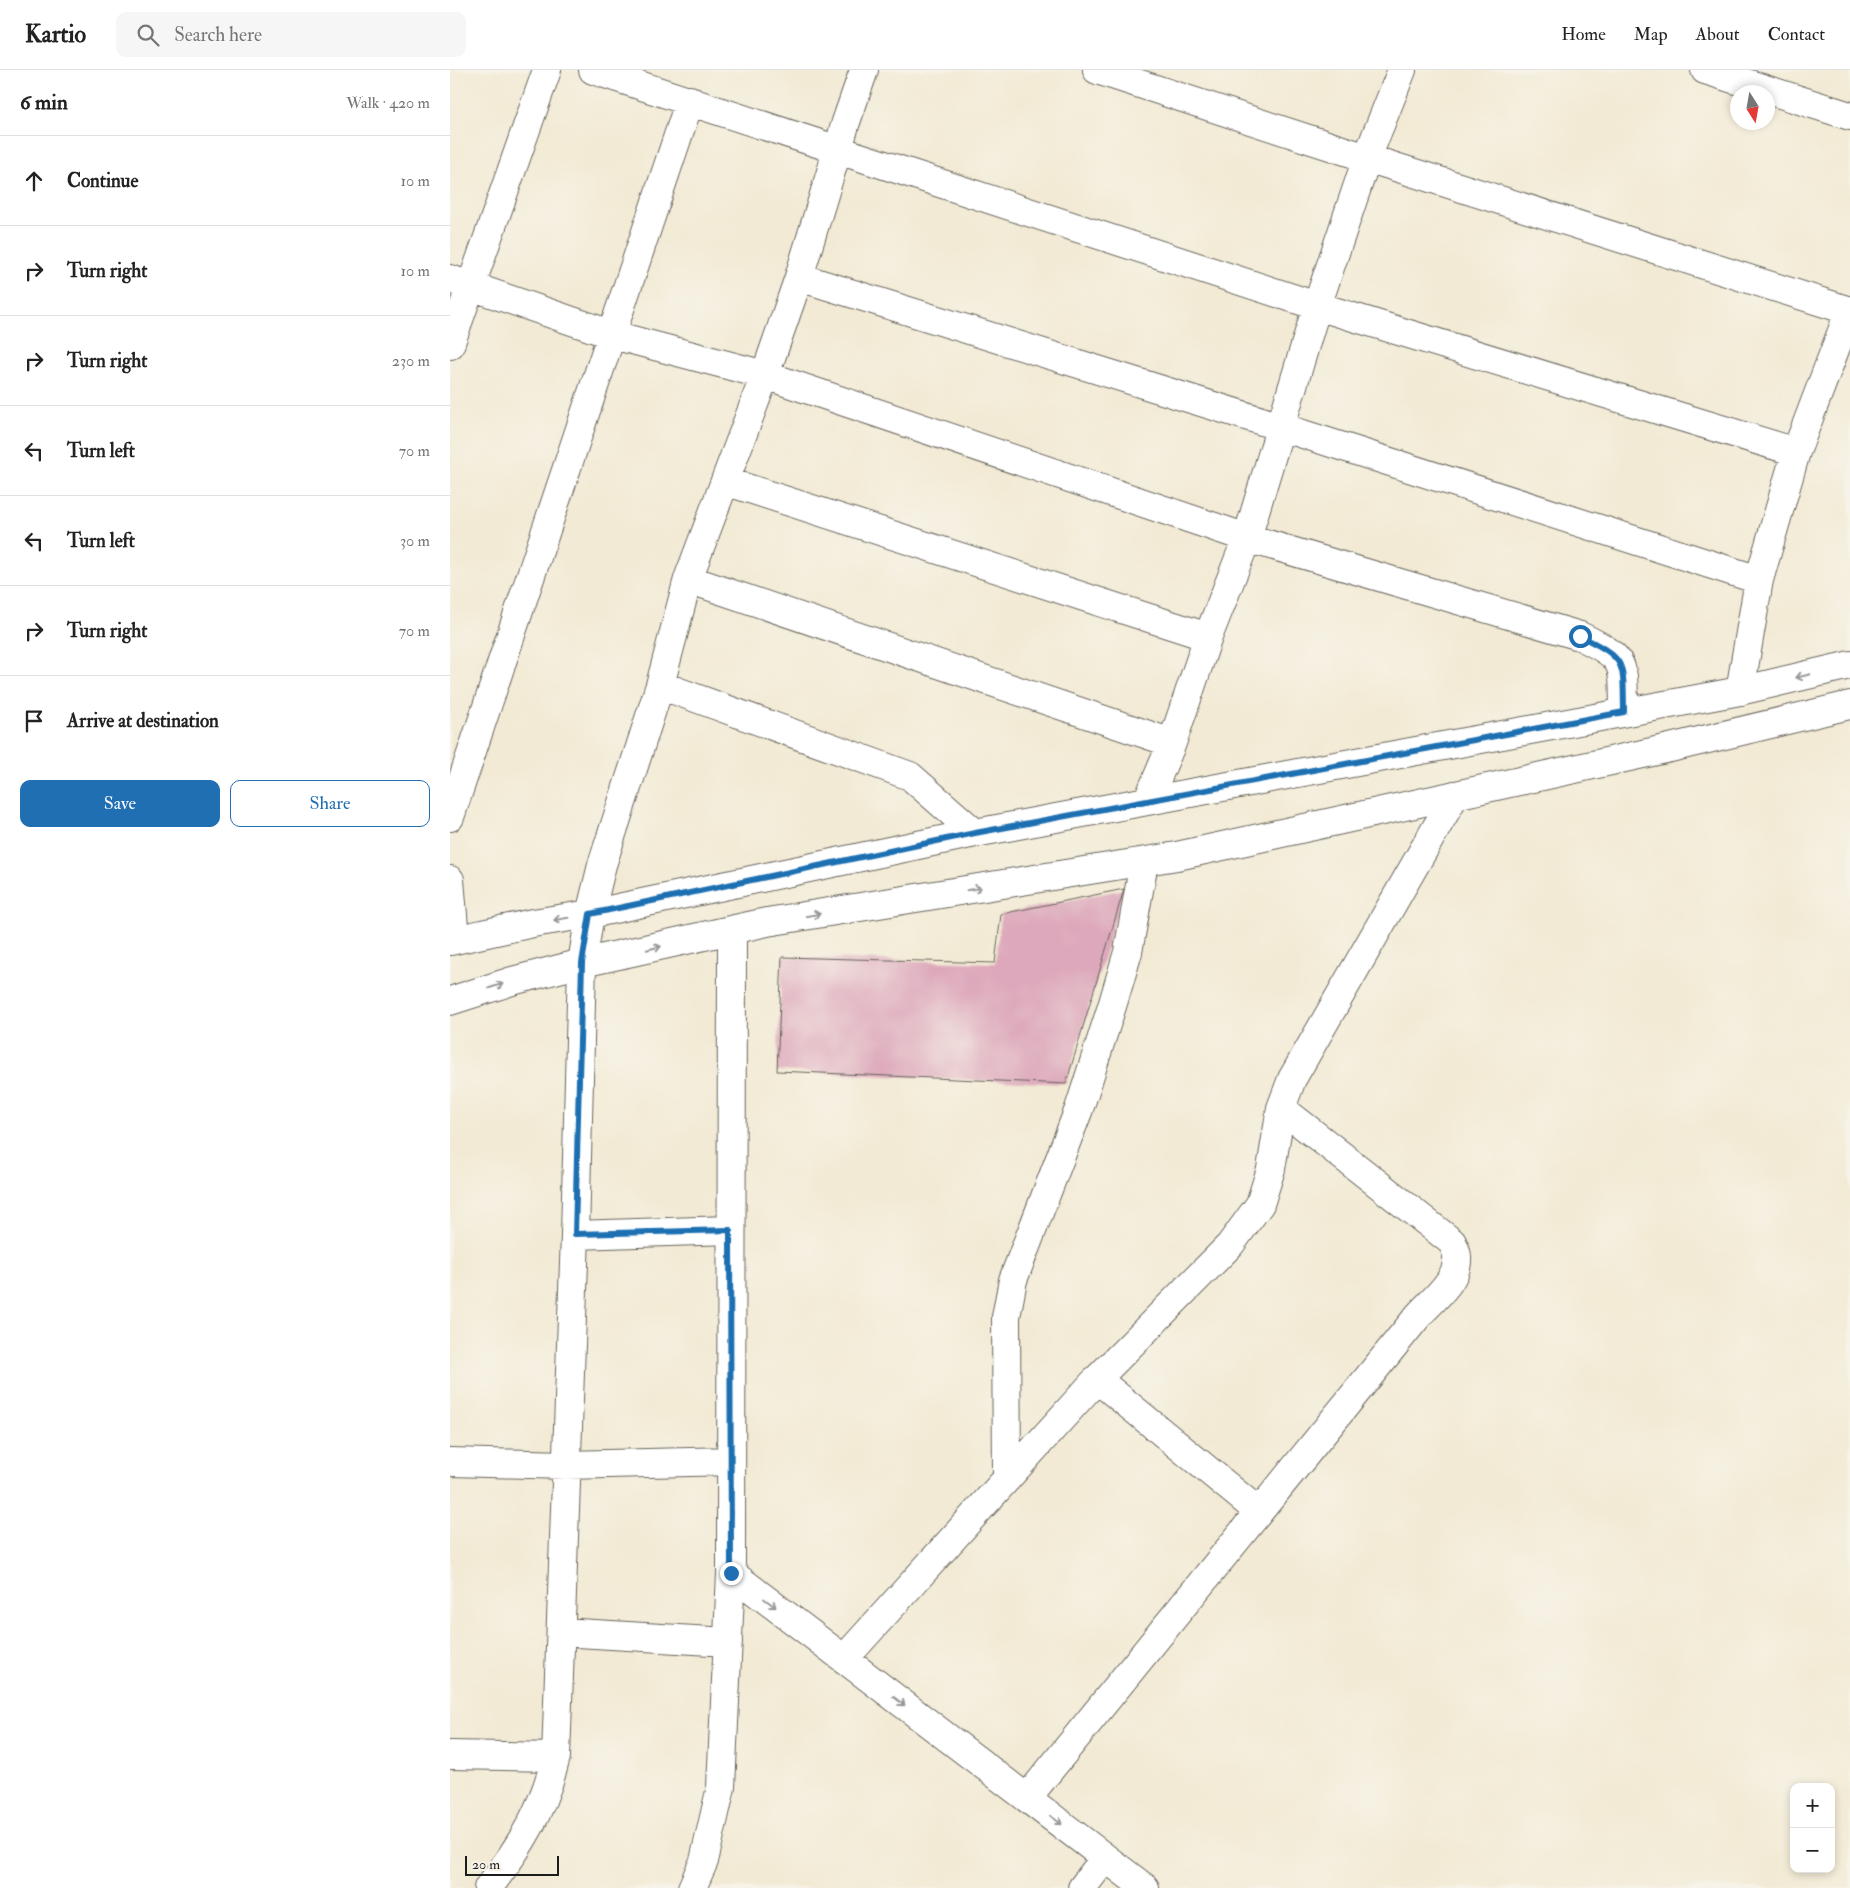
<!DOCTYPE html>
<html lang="en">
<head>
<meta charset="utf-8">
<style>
	:root { --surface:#fff; --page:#f6f6f6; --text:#222; --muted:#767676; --line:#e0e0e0; --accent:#1f6fb2 }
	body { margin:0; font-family:"IM FELL Double Pica",serif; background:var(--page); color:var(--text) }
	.controls { position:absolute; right:15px; bottom:15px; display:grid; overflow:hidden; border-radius:10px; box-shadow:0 2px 8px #0003 }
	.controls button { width:45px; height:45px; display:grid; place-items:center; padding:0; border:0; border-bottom:1px solid var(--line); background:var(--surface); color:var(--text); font:25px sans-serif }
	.compass { position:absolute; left:1280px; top:15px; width:45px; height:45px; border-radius:50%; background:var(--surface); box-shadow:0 2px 8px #0003; rotate:169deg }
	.scale { position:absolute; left:15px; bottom:12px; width:94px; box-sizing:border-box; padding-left:5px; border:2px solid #1c1c1c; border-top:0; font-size:14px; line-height:18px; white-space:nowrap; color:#1c1c1c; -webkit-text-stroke:4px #f7f3e8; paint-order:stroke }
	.stop { position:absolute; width:15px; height:15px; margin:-11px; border:4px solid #1f6fb2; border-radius:50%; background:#fff }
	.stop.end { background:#1f6fb2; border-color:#fff; box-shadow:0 1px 5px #0008 }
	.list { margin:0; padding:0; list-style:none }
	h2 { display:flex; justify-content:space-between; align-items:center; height:65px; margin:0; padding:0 20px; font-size:21px }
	h2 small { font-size:16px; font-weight:400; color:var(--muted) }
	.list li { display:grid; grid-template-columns:32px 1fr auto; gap:15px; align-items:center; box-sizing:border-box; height:90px; padding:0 20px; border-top:1px solid var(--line) }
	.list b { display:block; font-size:19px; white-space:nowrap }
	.list em { font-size:16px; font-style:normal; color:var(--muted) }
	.actions { display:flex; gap:10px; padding:15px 20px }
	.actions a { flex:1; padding:11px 0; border:1px solid var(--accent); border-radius:10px; text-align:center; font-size:18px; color:var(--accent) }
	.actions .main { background:var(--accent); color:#fff }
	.icon { flex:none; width:28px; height:28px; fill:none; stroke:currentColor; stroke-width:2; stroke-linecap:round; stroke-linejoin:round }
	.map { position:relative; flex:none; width:1400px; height:1818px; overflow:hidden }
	header { display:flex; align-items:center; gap:30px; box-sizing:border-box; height:70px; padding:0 25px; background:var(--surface); border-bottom:1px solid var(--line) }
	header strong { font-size:24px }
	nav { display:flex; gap:28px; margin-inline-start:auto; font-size:18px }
	.search { width:350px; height:45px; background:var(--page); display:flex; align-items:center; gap:12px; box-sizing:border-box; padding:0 18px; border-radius:10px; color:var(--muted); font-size:19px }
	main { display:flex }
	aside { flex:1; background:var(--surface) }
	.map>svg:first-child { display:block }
	.building { fill:#dda8bb }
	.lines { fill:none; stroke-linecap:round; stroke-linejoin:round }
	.street-casing { stroke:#67645c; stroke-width:30 }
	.secondary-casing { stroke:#67645c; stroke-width:30 }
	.street { stroke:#fff; stroke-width:28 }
	.secondary { stroke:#fff; stroke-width:28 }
	.oneway { stroke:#999 }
	.route { stroke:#1f6fb2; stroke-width:6 }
</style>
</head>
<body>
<header>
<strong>Kartio</strong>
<div class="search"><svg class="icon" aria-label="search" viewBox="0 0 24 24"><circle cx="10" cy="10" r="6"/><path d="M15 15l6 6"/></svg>Search here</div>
<nav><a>Home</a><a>Map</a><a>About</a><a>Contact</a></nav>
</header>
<main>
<aside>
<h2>6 min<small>Walk · 420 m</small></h2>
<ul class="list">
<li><svg class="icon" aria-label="ahead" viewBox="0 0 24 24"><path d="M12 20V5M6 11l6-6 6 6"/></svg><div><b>Continue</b></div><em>10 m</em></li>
<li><svg class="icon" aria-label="right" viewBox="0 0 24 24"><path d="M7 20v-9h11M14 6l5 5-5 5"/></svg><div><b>Turn right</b></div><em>10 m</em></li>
<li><svg class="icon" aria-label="right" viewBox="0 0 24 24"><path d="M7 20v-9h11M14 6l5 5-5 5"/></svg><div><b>Turn right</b></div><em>230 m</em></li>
<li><svg class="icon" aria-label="left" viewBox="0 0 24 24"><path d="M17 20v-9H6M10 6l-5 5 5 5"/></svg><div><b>Turn left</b></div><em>70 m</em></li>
<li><svg class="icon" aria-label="left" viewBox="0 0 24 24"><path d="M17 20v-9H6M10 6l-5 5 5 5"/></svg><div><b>Turn left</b></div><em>30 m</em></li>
<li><svg class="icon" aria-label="right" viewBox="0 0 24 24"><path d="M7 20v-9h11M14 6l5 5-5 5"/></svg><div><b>Turn right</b></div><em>70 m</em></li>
<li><svg class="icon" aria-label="arrive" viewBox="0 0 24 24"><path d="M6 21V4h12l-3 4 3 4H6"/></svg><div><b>Arrive at destination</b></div></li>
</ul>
<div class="actions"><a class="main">Save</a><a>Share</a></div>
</aside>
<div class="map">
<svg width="1400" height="1818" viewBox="0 0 1400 1818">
	<rect width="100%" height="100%" fill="#f7f3e8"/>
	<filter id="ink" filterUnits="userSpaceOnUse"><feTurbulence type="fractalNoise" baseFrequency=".02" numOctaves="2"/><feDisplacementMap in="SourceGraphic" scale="10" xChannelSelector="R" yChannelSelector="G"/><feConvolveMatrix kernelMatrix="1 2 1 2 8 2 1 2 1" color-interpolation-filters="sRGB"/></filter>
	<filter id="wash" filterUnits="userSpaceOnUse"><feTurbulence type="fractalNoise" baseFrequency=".0096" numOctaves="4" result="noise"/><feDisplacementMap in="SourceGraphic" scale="20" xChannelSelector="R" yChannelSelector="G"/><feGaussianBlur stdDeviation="1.12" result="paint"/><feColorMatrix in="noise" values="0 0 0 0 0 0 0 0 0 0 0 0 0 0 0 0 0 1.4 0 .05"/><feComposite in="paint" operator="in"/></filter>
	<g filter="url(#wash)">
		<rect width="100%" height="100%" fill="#f2ead4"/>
		<g id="blocks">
			<path class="building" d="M674,819L616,1014L327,1001L332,887L545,893L551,844Z"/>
		</g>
	</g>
	<g filter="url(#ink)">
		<use href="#blocks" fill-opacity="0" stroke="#67645c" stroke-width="1"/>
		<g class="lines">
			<defs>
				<path id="street" d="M143,0L867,236L1346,382
					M647,0L917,88L1400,241
					M1255,0L1400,46
					M349,207L831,357L1309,510
					M0,209L163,265L315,305L797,468L1130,566C1178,589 1173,593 1174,642
					M0,275L97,0
					M275,411L758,567
					M238,509L722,673
					M210,615L460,706L525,763
					M1290,621L1309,510L1346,382L1400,240
					M698,730L722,673L758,567L797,468L867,236L917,88L952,0
					M0,747L240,30
					M0,810L5,869
					M125,1165L280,1160
					M647,1309L809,1442
					M0,1392L116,1395L281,1391
					M557,1409L556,1247L563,1210L629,1039L663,933L678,882L694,792
					M281,1503L695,1818
					M111,1562L278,1572
					M394,1589L647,1309L780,1175L810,1134L821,1099L831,1038L842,1009L1005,725
					M0,1685L106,1687
					M577,1728L968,1246C982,1230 1009,1210 1007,1187C1007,1182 1004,1176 1002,1172L831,1038
					M38,1818C71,1776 93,1740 106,1687L125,1165L132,893L140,844L152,795L210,615L238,509L315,305L349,207L396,52L414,0
					M242,1818L254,1791L271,1717L281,1503L282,860
					M632,1818L655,1788"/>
				<path id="secondary" d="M0,871L83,853L140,844L525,763L1290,621L1400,595
					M0,931L62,911L132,893L317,852L727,786L1220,678L1400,635"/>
			</defs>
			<use href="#street" class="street-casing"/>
			<use href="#secondary" class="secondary-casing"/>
			<use href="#street" class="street"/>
			<use href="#secondary" class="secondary"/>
		</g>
		<defs><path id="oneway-shaft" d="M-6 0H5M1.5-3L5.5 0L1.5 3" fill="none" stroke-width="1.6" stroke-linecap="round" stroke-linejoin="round" transform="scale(1.25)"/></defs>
		<g class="oneway">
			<use href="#oneway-shaft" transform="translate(1353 606) rotate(167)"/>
			<use href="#oneway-shaft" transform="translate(524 819) rotate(-9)"/>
			<use href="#oneway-shaft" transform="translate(363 845) rotate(-9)"/>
			<use href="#oneway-shaft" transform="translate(111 849) rotate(171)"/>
			<use href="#oneway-shaft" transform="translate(204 878) rotate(-13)"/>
			<use href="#oneway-shaft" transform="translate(46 916) rotate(-18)"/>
			<use href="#oneway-shaft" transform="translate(320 1533) rotate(37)"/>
			<use href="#oneway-shaft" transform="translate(449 1631) rotate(37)"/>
			<use href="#oneway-shaft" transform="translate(606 1750) rotate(37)"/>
		</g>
	</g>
	<g class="lines" filter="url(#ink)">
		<path class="route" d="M281,1503L280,1160L125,1164L132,893L140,844L525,763L1174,642C1173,593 1178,589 1130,566"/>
	</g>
</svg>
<div class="controls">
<button>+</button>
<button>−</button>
</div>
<svg class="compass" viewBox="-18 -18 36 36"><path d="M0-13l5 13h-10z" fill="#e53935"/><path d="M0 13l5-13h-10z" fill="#767676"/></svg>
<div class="scale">20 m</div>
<div class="stop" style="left:1130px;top:566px"></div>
<div class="stop end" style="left:281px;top:1503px"></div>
</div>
</main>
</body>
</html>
